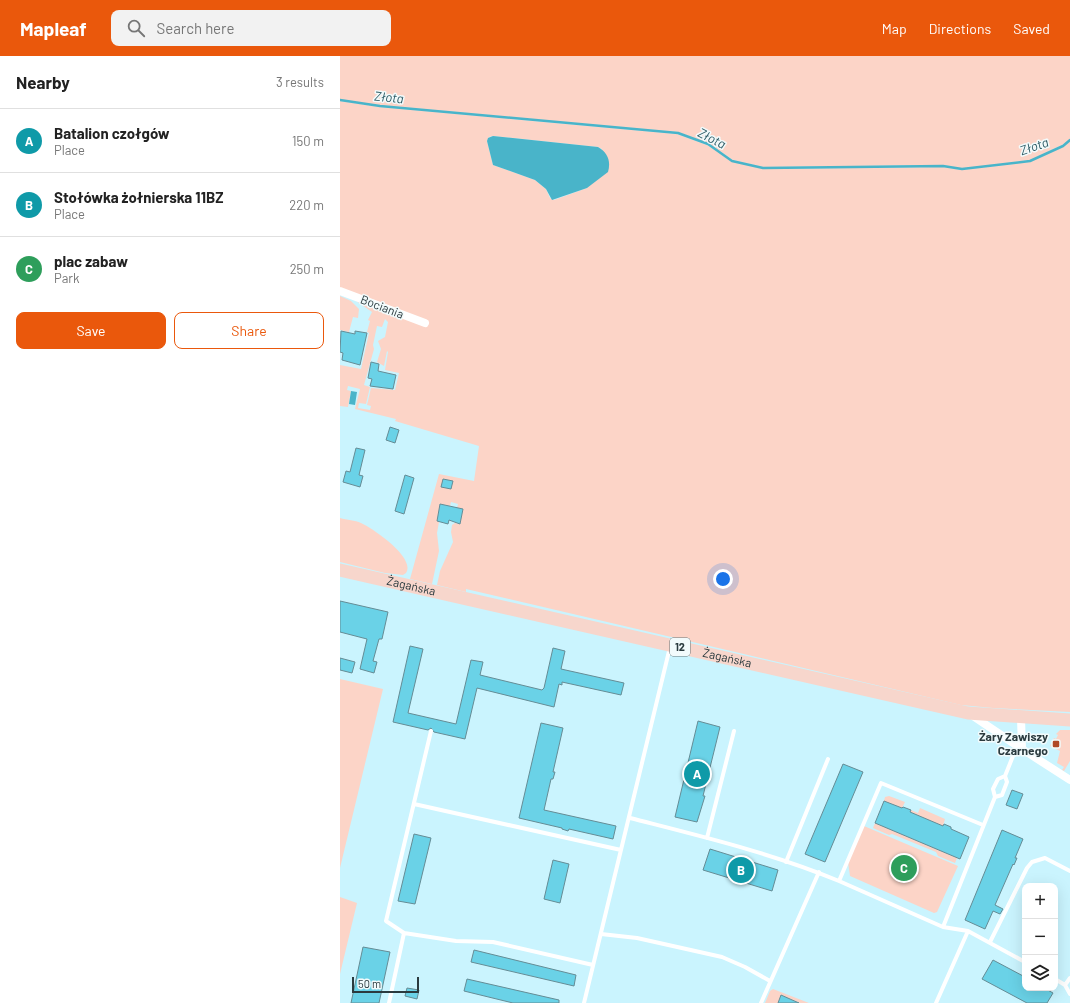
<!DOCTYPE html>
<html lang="en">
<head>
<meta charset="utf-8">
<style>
	:root { --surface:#fff; --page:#f2f2f2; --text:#222; --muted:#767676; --line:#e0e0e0; --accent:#ea580c }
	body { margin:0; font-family:Barlow,sans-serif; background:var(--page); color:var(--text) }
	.controls { position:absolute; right:12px; bottom:12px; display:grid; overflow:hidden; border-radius:8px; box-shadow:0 4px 16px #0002 }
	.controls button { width:36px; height:36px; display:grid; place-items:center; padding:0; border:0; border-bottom:1px solid var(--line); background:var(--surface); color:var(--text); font:20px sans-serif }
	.scale { position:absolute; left:12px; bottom:10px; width:67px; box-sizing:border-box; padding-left:4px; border:2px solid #2a3a3e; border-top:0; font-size:11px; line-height:14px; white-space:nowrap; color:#2a3a3e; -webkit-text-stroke:3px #f2fbfc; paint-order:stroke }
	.you { position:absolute; left:383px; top:523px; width:14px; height:14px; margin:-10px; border:3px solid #fff; border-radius:50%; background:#1a73e8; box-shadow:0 0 0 6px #1a73e833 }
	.badge { display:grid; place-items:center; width:26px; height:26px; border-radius:50%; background:var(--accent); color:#fff; font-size:13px; font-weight:700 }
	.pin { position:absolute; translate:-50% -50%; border:2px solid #fff; box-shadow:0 1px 4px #0006 }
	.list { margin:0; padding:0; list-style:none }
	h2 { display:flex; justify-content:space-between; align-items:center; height:52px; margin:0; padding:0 16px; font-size:17px }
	h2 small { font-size:13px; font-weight:400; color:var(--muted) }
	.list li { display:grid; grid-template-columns:26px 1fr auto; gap:12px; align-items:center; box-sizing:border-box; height:64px; padding:0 16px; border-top:1px solid var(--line) }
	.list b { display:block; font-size:15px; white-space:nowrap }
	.list p { margin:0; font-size:13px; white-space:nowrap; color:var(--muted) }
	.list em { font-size:13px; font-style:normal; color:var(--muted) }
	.actions { display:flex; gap:8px; padding:12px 16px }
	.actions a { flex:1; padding:9px 0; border:1px solid var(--accent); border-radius:8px; text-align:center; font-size:14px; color:var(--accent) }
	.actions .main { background:var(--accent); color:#fff }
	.icon { flex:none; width:22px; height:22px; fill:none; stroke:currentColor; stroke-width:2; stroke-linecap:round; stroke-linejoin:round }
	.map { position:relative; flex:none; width:730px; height:947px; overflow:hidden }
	header { display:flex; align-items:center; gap:24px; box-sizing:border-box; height:56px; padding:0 20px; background:var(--accent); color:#fff }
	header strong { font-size:19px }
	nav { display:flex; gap:22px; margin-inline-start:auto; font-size:14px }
	.search { width:280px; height:36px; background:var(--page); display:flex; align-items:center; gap:10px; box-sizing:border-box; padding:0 14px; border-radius:8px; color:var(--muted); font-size:15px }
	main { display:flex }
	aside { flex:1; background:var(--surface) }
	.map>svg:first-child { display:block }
	.green { fill:#fcd4c7; fill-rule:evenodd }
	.water { fill:#49b4c9 }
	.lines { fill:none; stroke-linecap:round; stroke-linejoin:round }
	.stream { stroke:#49b4c9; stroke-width:2.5 }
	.building { fill:#6ad2e7; stroke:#658c95 }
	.service { stroke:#fff; stroke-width:4 }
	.minor { stroke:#fff; stroke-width:8 }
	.primary { stroke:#f7d6cc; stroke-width:13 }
	.poi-dot { fill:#b04826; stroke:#f2fbfc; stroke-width:1.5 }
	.labels { text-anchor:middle; stroke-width:3; stroke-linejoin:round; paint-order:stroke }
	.shield { fill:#f2fbfc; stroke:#667477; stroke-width:1 }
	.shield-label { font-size:11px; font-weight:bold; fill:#2a3a3e }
	.street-label { font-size:12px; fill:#2a3a3e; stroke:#f2fbfc }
	.poi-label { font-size:12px; font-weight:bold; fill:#2a3a3e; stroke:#f2fbfc; text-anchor:end }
	.water-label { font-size:13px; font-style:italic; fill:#2c5963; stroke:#f2fbfc }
</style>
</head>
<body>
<header>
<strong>Mapleaf</strong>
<div class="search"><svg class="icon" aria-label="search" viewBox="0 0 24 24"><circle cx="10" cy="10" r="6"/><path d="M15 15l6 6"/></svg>Search here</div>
<nav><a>Map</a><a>Directions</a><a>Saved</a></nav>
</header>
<main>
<aside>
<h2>Nearby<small>3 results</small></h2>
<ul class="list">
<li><span class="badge" style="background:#0f9aa8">A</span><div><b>Batalion czołgów</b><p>Place</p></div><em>150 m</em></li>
<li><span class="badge" style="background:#0f9aa8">B</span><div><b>Stołówka żołnierska 11BZ</b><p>Place</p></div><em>220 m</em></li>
<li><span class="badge" style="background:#2e9e5b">C</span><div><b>plac zabaw</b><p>Park</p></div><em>250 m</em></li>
</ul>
<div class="actions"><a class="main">Save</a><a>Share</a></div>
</aside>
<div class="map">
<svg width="730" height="947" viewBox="0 0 730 947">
	<rect width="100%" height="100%" fill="#caf4fe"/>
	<path class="green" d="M0,0H730V83L722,89L690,104L622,113L604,109L423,111L393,104L368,87L338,76L39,49L0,44Z
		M0,45L40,51L337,78L367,89L392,105L423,113L603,111L621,114L690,106L723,91L730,85V656L653,652L621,649L126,533V536L97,529L100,515L113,486L111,476L112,469L115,467L120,468L123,453L117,452L118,448L111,446L110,450L100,448L97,465L99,466L97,477L99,495L92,528L70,523L99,418L134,425L139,390L55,365L56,363L15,353L20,333L8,330L7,334L11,335L8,351L0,350V309L21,313L29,277L27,276L30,265L28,264L32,256C20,248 12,241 0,235ZM153,80L258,91L262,93L247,132L214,144L210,142L206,133L195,124L153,109L147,85L149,81ZM45,263L48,266L45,281L38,285L41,293L37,306L44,310L47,295L48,296L45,314L59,317L55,334L31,332L27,349L31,350L30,354L18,352L19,347L26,348L30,331L24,329L34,293L33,289L37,270L42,271Z
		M0,240L11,245L19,253L18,262L13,261L9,276L0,274Z
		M0,462C7,464 15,464 21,467C34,473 76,502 66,517L63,519L45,517L0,506Z
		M0,623L43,633L0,812Z
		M720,674H730V705L724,715L722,714L724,711L717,707L720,695L710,690L714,682L716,683L718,679L716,678Z
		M549,740L565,746L562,752L544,745L545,741Z
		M580,752L605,763L603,770L570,756L571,754L578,757Z
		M535,767L617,802L615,807L598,800L596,796L552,778L549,779L533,772Z
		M524,770L618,810L597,856L594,857L510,820L508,806Z
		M0,841L17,847L0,918Z
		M433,933L469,947H460L441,939L438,947H425L430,935Z"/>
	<path class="water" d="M153,80L258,91C268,97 271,105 268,116L247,132L212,144L206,133L195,124L153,109L147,85L148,82Z
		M11,335L17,336L15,349L9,348Z"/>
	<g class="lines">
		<path class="stream" d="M0,44L40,50L338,77L368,88L392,105L423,112L603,110L622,113L690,105L723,90L730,84"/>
	</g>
	<path class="building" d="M1,275L15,278V275L27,277L20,309L2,304L3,297L0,296Z
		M31,306L39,308L38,315L56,319L53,333L30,330L32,323L28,322Z
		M50,371L59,374L55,387L46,384Z
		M16,392L25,394L19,419L23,420L20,431L3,426L6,415L10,416Z
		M65,419L74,422L64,458L55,455Z
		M103,423L113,425L111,433L101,431Z
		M100,448L123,453L120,468L109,464L108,468L97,465Z
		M0,545L48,556L42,583H39L33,605L37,606L34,617L20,613L27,583L0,576Z
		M70,590L83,593L68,657L116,668L131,604L143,606L140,619L202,634L204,632L213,592L225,595L221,613L284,627L281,639L222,626V629L219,628L214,651L137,632L125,683L94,676L91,672L88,674L53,666Z
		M0,602L15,606L12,617L0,614Z
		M358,665L380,671L363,740H365L357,766L335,761Z
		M201,667L223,672L213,716H215L213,723H211L204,754L276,770L273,783L229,773L228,775L222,773V772L179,762Z
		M503,708L523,716L485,806L465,798Z
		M672,734L683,738L677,753L666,749Z
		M544,745L562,752L563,751L571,754L570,756L603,770L604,768L611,771V773L629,781L620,803L535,767Z
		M662,774L683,783L675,802H677L674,809L673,808L655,849L663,853L660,858L653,855L645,873L625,864Z
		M74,778L91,782L75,848L58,845Z
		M370,793L438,814L432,835L363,814Z
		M213,804L229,808L220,847L204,843Z
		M23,891L50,896L39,947H11Z
		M134,894L236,919L234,930L131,906Z
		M653,904L685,921V932H704L713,937L707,947H687L642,923Z
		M127,923L219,944V947H173L124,935Z
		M67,932L79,934L77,943L65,940Z
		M441,939L459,947H438Z"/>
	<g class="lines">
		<path class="service" d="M91,675L46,865L64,877L116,885L153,886L253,909
			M655,741L662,739L667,726L665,720L673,700L682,693
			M74,748L281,794
			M290,762C360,780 432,797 499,825
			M643,769L541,727L499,825L603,871L628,875L685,906
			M367,782L394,675
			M446,806L488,703
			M603,871L655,741L653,733L658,723L665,720
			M261,878L297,882L382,901L405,911L430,925
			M650,886L687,812L692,806L705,802L730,815
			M715,923L725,929L730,938
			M725,929L730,922
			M49,947L64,877
			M244,947L330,591
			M421,947L479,816
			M596,947L628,875"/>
		<path class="minor" d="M0,235L85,267
			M630,658L682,693
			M681,662L682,693L730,724"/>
		<path class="primary" id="s1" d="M0,514L628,657L730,664"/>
	</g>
	<rect class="poi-dot" x="712" y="684" width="8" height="8" rx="2"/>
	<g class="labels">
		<rect class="shield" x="330" y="582" width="20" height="18" rx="3"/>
		<g class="shield-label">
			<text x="340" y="595">12</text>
		</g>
		<g class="street-label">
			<text transform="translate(42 251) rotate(21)" y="4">Bociania</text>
			<text dy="4" stroke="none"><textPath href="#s1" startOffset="73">Żagańska</textPath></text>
			<text dy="4" stroke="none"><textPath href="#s1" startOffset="397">Żagańska</textPath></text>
		</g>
		<g class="poi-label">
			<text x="708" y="685">Żary Zawiszy<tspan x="708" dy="14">Czarnego</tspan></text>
		</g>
		<g class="water-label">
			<text transform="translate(49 41) rotate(6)" y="5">Złota</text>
			<text transform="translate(372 82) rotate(27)" y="5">Złota</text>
			<text transform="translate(694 90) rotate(-19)" y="5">Złota</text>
		</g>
	</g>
</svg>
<div class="controls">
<button>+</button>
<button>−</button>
<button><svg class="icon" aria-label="layers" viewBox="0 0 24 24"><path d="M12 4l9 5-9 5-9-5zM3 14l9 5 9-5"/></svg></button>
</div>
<div class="scale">50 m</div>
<div class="you"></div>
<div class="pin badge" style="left:357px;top:718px;background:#0f9aa8">A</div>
<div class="pin badge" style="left:401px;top:814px;background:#0f9aa8">B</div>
<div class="pin badge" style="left:564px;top:812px;background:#2e9e5b">C</div>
</div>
</main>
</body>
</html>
